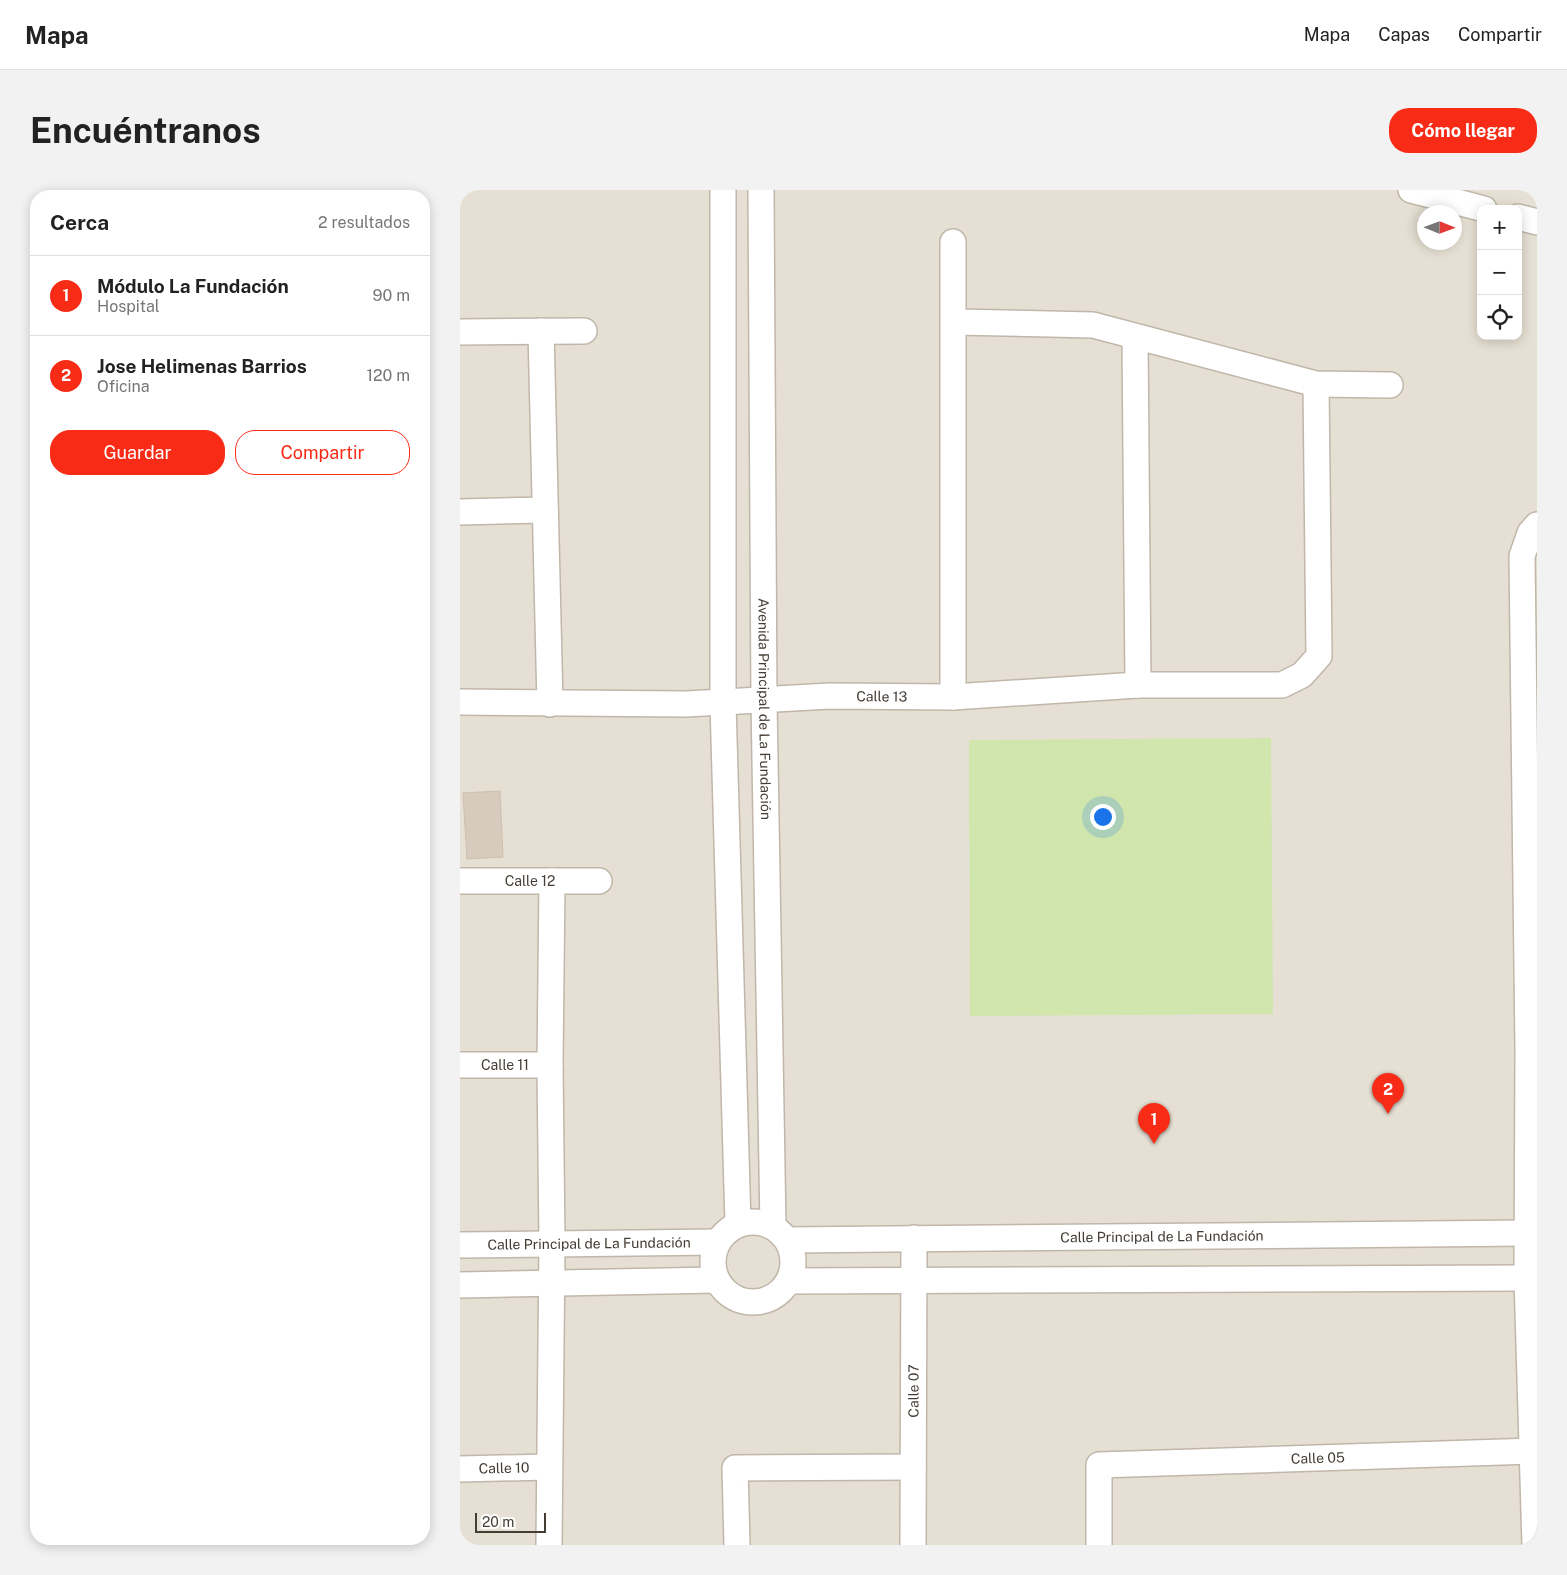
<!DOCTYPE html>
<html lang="es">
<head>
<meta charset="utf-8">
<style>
	:root { --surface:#fff; --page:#f2f2f2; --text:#222; --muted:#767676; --line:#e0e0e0; --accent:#f82c16 }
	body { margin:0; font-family:"Public Sans",sans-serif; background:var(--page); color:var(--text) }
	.controls { position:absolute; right:15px; top:15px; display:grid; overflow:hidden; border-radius:10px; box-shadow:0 2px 12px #0003 }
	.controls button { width:45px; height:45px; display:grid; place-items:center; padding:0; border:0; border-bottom:1px solid var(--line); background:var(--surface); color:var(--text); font:25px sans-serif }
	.compass { position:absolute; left:957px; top:15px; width:45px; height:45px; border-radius:50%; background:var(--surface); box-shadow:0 2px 12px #0003; rotate:91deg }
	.scale { position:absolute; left:15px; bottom:12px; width:71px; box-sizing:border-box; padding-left:5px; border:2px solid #443d35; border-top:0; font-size:14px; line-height:18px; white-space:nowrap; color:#443d35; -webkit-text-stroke:4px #fff; paint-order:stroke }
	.you { position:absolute; left:642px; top:626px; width:18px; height:18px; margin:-12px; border:4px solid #fff; border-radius:50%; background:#1a73e8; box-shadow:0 0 0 8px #1a73e833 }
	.badge { display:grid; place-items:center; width:32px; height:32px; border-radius:50%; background:var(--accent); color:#fff; font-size:16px; font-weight:700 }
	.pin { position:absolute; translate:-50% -41px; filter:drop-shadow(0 1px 2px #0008) }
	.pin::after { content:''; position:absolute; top:26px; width:18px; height:15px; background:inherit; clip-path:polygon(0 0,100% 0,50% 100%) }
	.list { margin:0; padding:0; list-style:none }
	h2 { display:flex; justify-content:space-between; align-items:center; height:65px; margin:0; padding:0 20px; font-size:21px }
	h2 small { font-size:16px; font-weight:400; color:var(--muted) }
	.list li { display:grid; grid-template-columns:32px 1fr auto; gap:15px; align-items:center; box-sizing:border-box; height:80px; padding:0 20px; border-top:1px solid var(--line) }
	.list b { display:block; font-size:19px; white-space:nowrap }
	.list p { margin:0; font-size:16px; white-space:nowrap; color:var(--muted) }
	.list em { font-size:16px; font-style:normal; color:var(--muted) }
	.actions { display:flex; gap:10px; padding:15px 20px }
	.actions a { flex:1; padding:11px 0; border:1px solid var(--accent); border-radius:20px; text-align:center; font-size:18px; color:var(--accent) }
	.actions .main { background:var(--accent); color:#fff }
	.icon { flex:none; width:28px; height:28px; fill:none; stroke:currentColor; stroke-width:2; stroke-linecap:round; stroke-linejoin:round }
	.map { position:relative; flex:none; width:1077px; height:1355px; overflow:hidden; border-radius:20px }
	header { display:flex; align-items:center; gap:30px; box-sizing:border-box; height:70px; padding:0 25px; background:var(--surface); border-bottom:1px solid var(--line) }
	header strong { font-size:24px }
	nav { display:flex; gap:28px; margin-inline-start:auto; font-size:18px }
	.intro { display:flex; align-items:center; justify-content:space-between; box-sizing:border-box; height:120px; padding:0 30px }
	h1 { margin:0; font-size:35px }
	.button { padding:12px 22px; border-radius:20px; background:var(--accent); color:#fff; font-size:18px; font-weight:700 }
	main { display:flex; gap:30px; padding:0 30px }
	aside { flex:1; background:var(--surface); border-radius:20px; box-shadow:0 2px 12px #0003 }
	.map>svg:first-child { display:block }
	.residential { fill:#e6dfd3; fill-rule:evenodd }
	.green { fill:#d0e6ad }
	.building { fill:#d7cbbd; stroke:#cec0ae }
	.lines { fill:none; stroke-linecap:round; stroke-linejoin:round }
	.minor-casing { stroke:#c0b7aa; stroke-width:28 }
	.minor { stroke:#fff; stroke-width:25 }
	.labels { text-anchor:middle; stroke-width:5; stroke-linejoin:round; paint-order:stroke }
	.street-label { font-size:14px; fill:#443d35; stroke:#fff }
</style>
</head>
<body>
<header>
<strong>Mapa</strong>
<nav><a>Mapa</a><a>Capas</a><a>Compartir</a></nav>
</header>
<div class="intro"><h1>Encuéntranos</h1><a class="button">Cómo llegar</a></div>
<main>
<aside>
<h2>Cerca<small>2 resultados</small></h2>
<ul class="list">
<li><span class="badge">1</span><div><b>Módulo La Fundación</b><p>Hospital</p></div><em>90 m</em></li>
<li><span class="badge">2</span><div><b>Jose Helimenas Barrios</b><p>Oficina</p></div><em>120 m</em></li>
</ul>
<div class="actions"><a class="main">Guardar</a><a>Compartir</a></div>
</aside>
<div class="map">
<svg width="1077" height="1355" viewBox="0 0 1077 1355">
	<rect width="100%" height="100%" fill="#f2ede5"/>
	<path class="residential" d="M0,0H1077V1355H0ZM1021,19H1058V146H1021ZM964,22H994V52H964Z"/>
	<path class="green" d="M811,548L813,824L510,826L509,550Z"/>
	<path class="building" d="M40,601L43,667L7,669L3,603Z"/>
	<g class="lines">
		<defs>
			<g id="minor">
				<path d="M263,0V513L278,1034"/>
				<path id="s1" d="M301,0L304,511L313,1036"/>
				<path d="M951,0L1024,19"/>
				<path d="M1058,27L1077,32"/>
				<path d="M495,132L633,135L856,194L930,195"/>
				<path d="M81,141L90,514"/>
				<path d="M0,142L124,141"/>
				<path d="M675,147L678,495"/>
				<path d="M0,322L85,320"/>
				<path d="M493,507V52"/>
				<path id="s2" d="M0,512L226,514L370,506L493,507L678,495H822L842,485L859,466L856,194"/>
				<path id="s3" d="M0,691H139"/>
				<path id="s4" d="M0,875H90"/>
				<circle cx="293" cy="1072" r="40"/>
				<path id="s5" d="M328,1050L1077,1043"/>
				<path id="s6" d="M0,1055L258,1052"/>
				<path d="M330,1091L1077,1088"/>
				<path d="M0,1095L256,1090"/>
				<path id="s7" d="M0,1279L88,1277"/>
				<path d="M89,1355L92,1054L90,875L92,691"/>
				<path d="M277,1355L275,1278L453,1277"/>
				<path id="s8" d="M453,1355L454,1048"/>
				<path id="s9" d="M639,1355V1275L1077,1261"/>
				<path d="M1075,1355L1067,1088L1068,860L1062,366L1070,343L1077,335"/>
			</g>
		</defs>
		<use href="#minor" class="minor-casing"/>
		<use href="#minor" class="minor"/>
	</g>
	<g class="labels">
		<g class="street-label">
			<text dy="5" stroke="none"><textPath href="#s2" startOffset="422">Calle 13</textPath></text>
			<text dy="5" stroke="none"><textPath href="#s1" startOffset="519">Avenida Principal de La Fundación</textPath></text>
			<text dy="5" stroke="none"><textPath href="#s3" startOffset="70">Calle 12</textPath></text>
			<text dy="5" stroke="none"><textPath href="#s4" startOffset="45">Calle 11</textPath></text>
			<text dy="5" stroke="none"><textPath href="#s5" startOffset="374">Calle Principal de La Fundación</textPath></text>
			<text dy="5" stroke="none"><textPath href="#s6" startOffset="129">Calle Principal de La Fundación</textPath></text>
			<text dy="5" stroke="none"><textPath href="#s8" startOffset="154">Calle 07</textPath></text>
			<text dy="5" stroke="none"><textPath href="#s9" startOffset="299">Calle 05</textPath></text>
			<text dy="5" stroke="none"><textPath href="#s7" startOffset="44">Calle 10</textPath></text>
		</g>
	</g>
</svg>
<div class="controls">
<button>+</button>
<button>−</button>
<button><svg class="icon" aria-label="locate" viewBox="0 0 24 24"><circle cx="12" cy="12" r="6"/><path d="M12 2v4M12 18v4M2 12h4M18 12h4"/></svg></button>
</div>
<svg class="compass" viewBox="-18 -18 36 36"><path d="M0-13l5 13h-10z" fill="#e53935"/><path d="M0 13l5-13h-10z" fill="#767676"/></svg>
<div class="scale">20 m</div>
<div class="you"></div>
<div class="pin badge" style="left:694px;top:954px">1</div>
<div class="pin badge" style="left:928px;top:924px">2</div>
</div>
</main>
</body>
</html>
